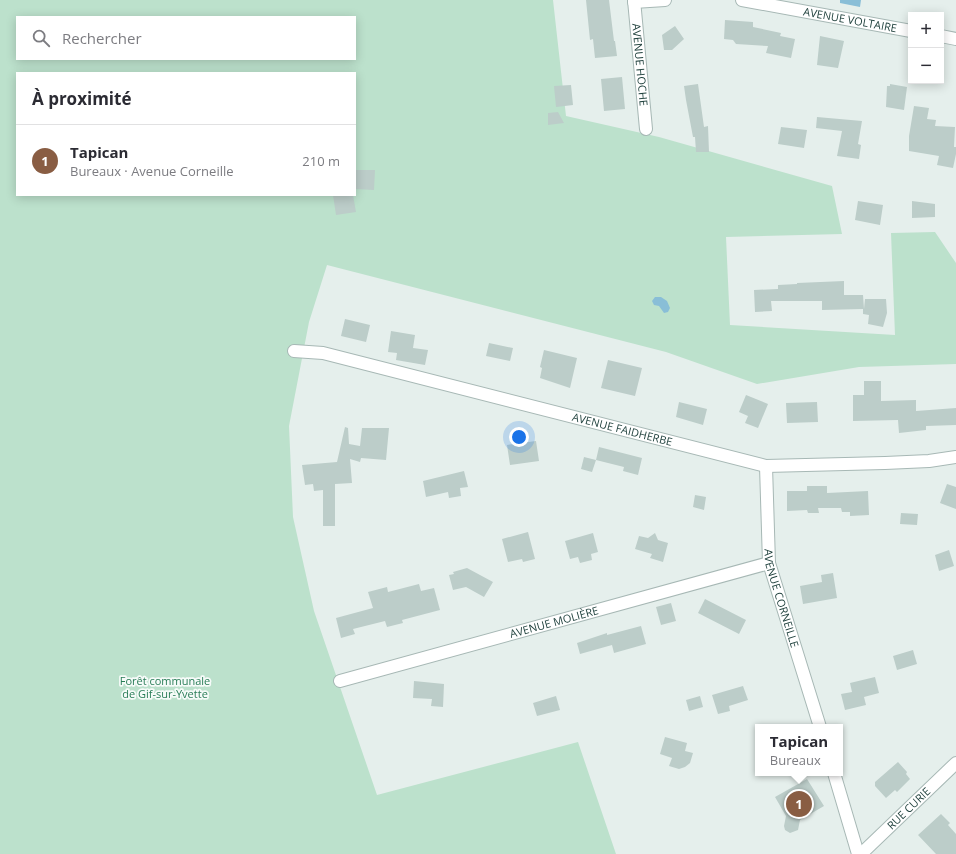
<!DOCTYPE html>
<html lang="fr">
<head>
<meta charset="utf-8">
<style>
	:root { --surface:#fff; --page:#f2f2f3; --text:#2b2b33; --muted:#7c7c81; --line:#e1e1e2; --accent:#895d43 }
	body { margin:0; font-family:"Open Sans",sans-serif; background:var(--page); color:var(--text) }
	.controls { position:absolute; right:12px; top:12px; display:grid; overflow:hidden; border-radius:0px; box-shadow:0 2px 10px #0003 }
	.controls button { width:36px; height:36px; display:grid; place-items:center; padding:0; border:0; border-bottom:1px solid var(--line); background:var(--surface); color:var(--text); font:20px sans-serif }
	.you { position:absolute; left:519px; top:437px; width:14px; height:14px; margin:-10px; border:3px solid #fff; border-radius:50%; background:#1a73e8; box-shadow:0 0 0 6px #1a73e833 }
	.badge { display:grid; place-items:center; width:26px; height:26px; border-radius:50%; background:var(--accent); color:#fff; font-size:13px; font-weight:700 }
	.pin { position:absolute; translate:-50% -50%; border:2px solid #fff; box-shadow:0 1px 4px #0006 }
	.popup { position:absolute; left:755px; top:724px; width:88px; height:52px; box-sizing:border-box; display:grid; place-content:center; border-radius:0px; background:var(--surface); filter:drop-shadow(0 1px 3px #0005); font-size:13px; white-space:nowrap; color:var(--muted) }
	.popup b { font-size:15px; color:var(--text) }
	.popup::after { content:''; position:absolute; left:50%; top:100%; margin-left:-8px; border:8px solid transparent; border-top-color:var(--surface) }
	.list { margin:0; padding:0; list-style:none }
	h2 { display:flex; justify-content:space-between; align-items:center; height:52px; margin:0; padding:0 16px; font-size:17px }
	h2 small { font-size:13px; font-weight:400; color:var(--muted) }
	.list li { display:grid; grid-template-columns:26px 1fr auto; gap:12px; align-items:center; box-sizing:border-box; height:72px; padding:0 16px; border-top:1px solid var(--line) }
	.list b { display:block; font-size:15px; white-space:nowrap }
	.list p { margin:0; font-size:13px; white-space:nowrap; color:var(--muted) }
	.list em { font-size:13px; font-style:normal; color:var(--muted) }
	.icon { flex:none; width:22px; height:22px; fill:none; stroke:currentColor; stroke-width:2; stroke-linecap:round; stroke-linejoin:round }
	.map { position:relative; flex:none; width:956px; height:854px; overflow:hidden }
	.search { position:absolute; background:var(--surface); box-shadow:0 2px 10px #0003; left:16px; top:16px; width:340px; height:44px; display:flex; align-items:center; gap:10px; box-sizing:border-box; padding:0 14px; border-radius:0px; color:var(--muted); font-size:15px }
	.panel { position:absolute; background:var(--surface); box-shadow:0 2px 10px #0003; left:16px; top:72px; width:340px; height:124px; border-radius:0px }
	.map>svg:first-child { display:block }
	.green { fill:#bce1cc; fill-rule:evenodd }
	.water { fill:#89bed7 }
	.building { fill:#bccdc9 }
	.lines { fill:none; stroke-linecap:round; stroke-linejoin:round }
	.street-casing { stroke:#a7b8b5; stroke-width:14 }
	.street { stroke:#fff; stroke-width:12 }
	.labels { text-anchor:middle; stroke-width:3.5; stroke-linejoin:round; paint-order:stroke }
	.street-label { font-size:11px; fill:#22433f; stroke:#f6fbf9 }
	.park-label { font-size:11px; fill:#297d57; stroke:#f6fbf9 }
</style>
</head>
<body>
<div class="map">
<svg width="956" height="854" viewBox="0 0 956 854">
	<rect width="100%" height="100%" fill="#e5efec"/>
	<path class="green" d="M0,0H553L566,116L659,137L832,186L842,234L726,237L730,325L895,335L891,233L935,232L956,263V364L859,367L757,384L666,352L327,265L309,322L289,426L293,517L314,611L377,795L578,742L616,854H0ZM17,17H355V59H17ZM17,73H355V195H17Z"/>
	<path class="water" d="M840,0H861L860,7L840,3Z
		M655,297H661L667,301L670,308L668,312L664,313L659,306L654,305L652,301Z"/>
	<path class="building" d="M586,0H609L614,41H615L617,56L595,58L593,39L590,40Z
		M725,20L753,22V27L781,33L780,36L795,39L791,58L766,53L768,46L736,44L733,40L724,39Z
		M675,26L684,39L672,50H664L662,35Z
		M820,36L844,41L838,68L817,65Z
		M622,77L625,109L604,111L601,79Z
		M698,84L704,127L708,126L709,152H696L695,137H693L686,100L684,86Z
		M890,84L907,87L904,110L886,107L887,86H890Z
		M571,85L573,105L556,107L554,86Z
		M914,106L929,108L927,119L936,120L935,126L955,127L954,147H956V154L953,168L937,165L939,156L909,151V136Z
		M558,112L564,123L548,125V113Z
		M817,117L862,121L858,144L861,145L859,159L837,156L842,131L816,128Z
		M781,127L807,130L804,148L778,144Z
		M355,170H375L374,190L355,189Z
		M333,195H353L356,212L336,215Z
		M858,201L883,205L880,225L855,220Z
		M912,201L935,204V217L912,218Z
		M844,281V295H863L864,309L865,299H886L887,313L883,327L868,324L869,315L863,314V309L822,310V301H771L772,311L755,312L754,290L778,289V285L797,284V283Z
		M345,319L370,325L366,342L341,336Z
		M391,331L415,335L413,348L428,350L425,365L396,360L397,353L388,352Z
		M489,343L513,348L510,361L486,356Z
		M544,350L577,358L570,388L540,378L542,368L540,367Z
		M608,360L642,368L635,396L601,388Z
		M864,381H881V401L916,400V411L956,408V425L926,426V430L899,433L898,420L853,421V395H864Z
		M746,395L768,404L758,428L745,423L748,416L739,412Z
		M679,402L707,409L703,425L676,417Z
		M817,402L818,422L787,423L786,403Z
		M345,427L348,428L349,444L360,446L362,428H389L386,460L361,458L360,462L350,459L352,483L335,484V526H323V490L314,491L313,484L305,485L302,465L337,462Z
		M536,441L539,461L510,465L507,445Z
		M599,447L642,458L638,475L623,471L624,467L596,460Z
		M584,457L596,460L592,472L581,469Z
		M464,471L468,487L460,488L461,496L449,498L448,492L426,497L423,481Z
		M947,484L956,487V509L940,503Z
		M807,486H827V493L868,491L869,515L850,516V512H842L841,508H818L819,513H808L807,510L787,511V491H807Z
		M695,495L706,497L704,510L693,507Z
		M901,513L918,514L917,525L900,524Z
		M528,532L535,559L523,562L522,559L508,562L502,539Z
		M593,533L598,552L591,554L592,560L580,563L578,557L570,559L565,541Z
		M655,533L658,540L668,543L663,562L650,558L652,554L635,549L639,536L648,538Z
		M949,550L954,566L939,571L935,555Z
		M467,568L493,582L484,597L466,587L453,590L449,575L454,574L453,572Z
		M833,573L837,598L803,604L800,586L822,582L821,575Z
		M419,584L421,591L434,588L440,610L402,620L403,623L387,627L385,621L353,629L355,634L341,638L336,618L373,608L368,592L387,587L388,592Z
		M705,599L746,620L739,634L698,613Z
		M671,603L676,621L661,625L656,607Z
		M641,626L646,644L614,653L612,645L580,654L577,643L607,633V635Z
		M913,650L917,664L897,670L893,656Z
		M875,677L879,693L864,697L866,705L845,710L841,694L852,692L850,683Z
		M414,681L444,684L443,707L431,706L432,699L413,698Z
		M743,686L748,700L729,706L730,711L718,714L712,695Z
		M556,696L560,710L537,716L533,703Z
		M700,696L703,707L689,711L686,700Z
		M665,737L687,743L685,751L693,753L690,763L685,767L679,769L669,766L672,758L660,754Z
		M898,762L907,772L906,774L910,779L897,792L895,790L886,798L875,786V782Z
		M807,779L824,806L800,820L798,830L790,833L785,830L784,826L786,816L775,797Z
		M941,814L950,823L948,825L956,834V854H936L918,835Z"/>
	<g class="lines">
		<defs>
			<g id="street">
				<path id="s1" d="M634,0L646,129"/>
				<path id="s2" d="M742,0L911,31"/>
				<path d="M634,2L665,0"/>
				<path d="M941,36L956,39"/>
				<path id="s3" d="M294,351L323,353L766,466L885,463L929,461L956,457"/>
				<path id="s4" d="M766,466L769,563L820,727"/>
				<path id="s5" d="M340,681L769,563"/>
				<path d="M834,773L858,854"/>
				<path id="s6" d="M861,854L956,763"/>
			</g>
		</defs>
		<use href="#street" class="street-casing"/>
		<use href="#street" class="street"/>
	</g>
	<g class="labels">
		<g class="street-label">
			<text dy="4" stroke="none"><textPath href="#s2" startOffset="110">AVENUE VOLTAIRE</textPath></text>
			<text dy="4" stroke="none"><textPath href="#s1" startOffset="65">AVENUE HOCHE</textPath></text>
			<text dy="4" stroke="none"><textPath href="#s3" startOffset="338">AVENUE FAIDHERBE</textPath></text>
			<text dy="4" stroke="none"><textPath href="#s4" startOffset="134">AVENUE CORNEILLE</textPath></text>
			<text dy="4" stroke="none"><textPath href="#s5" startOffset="222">AVENUE MOLIÈRE</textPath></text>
			<text dy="4" stroke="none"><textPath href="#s6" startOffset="66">RUE CURIE</textPath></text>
		</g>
		<g class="park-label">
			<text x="165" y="685">Forêt communale<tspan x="165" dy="13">de Gif-sur-Yvette</tspan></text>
		</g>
	</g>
</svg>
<div class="controls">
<button>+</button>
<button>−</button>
</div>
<div class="you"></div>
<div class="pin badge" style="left:799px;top:804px">1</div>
<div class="popup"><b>Tapican</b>Bureaux</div>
<div class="search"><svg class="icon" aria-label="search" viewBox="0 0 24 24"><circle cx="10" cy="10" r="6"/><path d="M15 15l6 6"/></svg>Rechercher</div>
<section class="panel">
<h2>À proximité<small></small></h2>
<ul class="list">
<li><span class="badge">1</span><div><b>Tapican</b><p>Bureaux · Avenue Corneille</p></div><em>210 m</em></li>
</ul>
</section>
</div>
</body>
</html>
